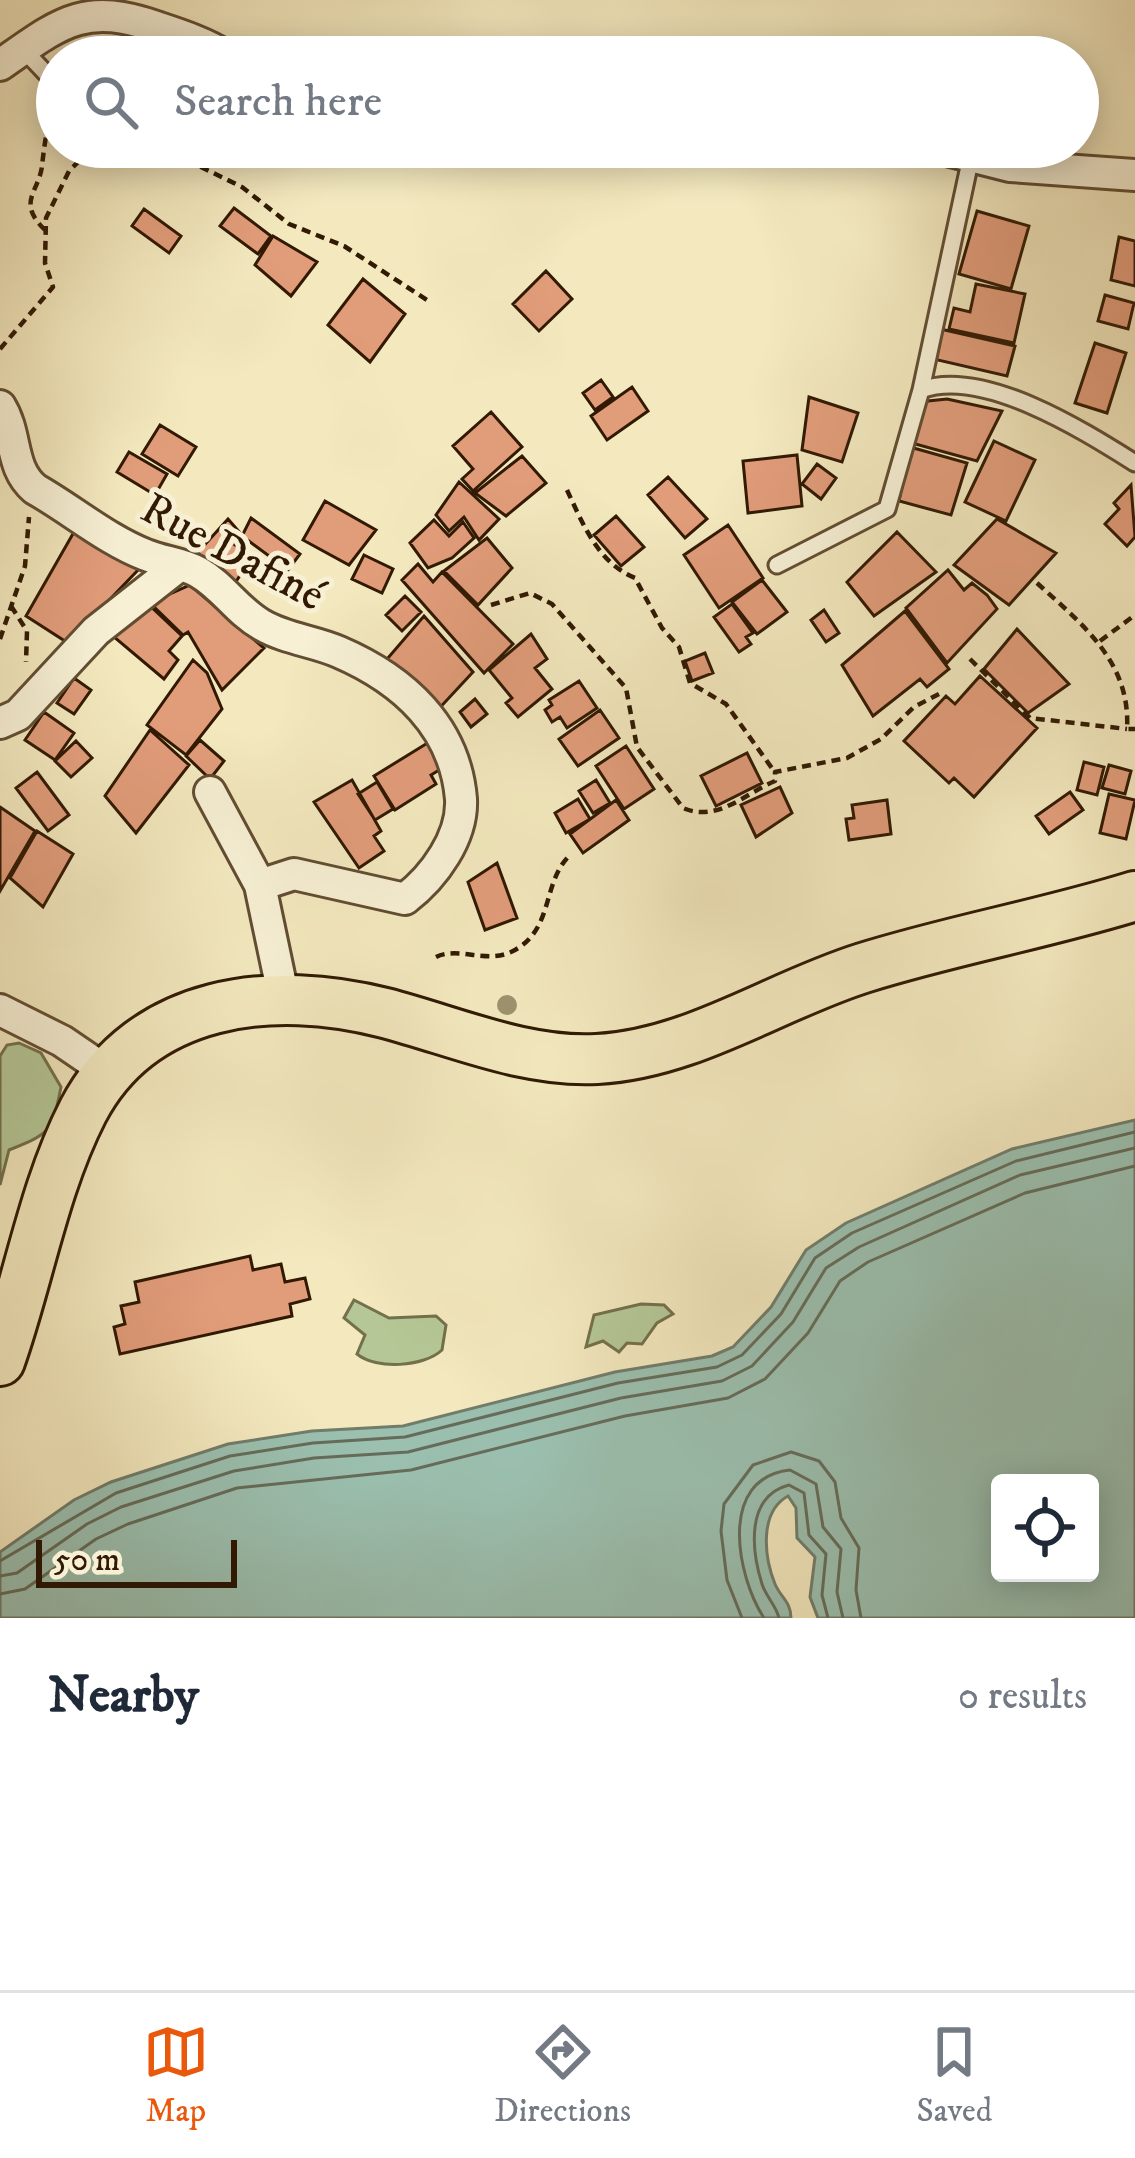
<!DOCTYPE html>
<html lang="en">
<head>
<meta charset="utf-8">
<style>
	:root { --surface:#fff; --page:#f6f6f7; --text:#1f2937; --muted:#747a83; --line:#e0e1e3; --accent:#ea580c }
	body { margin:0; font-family:"IM FELL DW Pica",serif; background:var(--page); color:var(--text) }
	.controls { position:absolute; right:36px; bottom:36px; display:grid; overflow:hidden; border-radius:12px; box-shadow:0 6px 30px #0003 }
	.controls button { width:108px; height:108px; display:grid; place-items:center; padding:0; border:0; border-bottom:3px solid var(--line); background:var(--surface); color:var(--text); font:60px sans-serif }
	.scale { position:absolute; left:36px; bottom:30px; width:201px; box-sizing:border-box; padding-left:12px; border:6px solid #311903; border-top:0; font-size:33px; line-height:42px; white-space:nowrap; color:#311903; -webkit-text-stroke:9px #f7f0d5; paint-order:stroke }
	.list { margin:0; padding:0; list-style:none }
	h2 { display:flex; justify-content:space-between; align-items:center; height:156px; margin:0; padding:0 48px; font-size:51px }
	h2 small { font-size:39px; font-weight:400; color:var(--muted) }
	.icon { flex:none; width:66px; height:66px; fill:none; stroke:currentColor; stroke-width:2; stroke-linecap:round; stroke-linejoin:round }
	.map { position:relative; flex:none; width:1135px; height:1618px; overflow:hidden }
	.search { position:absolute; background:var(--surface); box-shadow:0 6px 30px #0003; left:36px; right:36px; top:36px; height:132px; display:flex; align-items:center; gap:30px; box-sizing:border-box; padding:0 42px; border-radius:66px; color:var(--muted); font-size:45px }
	.sheet { height:372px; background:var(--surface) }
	nav { display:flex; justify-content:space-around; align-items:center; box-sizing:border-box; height:168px; border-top:3px solid var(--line); background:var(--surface); font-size:33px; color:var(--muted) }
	nav a { display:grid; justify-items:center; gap:6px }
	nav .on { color:var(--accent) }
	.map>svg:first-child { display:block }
	.green { fill:#b5c796; stroke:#73704c; stroke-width:3 }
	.water { fill:#9bc0b0; stroke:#717d6b; stroke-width:3; fill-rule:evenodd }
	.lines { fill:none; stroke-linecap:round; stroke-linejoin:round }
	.shore { stroke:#666c5a; stroke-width:3 }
	.building { fill:#e19c7a; stroke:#311903; stroke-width:3 }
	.lane-casing { stroke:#624d32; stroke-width:21 }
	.street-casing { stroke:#624d32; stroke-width:36 }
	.primary-casing { stroke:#311903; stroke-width:54 }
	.path { stroke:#311903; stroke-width:4.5; stroke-dasharray:9 6; stroke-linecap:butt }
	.lane { stroke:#f7f0d5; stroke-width:15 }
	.street { stroke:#f7f0d5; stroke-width:30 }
	.primary { stroke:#f3e8be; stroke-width:48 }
	.tree { fill:#9e936f }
	.labels { text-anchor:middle; stroke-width:10; stroke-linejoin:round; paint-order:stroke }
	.street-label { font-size:45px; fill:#311903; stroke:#f7f0d5 }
</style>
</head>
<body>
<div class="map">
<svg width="1135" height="1618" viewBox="0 0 1135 1618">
	<rect width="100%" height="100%" fill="#f3e8be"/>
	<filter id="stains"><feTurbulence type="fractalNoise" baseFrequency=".00167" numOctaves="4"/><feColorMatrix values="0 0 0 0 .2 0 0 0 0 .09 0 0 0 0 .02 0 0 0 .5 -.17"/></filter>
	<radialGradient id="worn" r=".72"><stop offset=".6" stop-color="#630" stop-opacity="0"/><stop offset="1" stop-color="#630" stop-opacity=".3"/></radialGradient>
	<path class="green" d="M19,1043L41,1053L61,1087C52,1132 51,1133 9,1150L0,1185V1056L7,1045Z
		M354,1300L389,1318L436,1316L446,1325L442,1350C424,1367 376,1370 357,1354L365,1335L344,1318Z
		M641,1304L664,1305L673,1314L657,1323L642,1344L627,1343L619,1352L603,1341L586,1347L594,1315Z"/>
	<path class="water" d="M1135,1120V1618H818L810,1597L815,1557L797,1538L796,1508L788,1496C759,1512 764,1557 775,1584C781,1598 791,1602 791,1618H0V1552L74,1500L111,1482L228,1444L312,1431L403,1426L615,1372L712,1356L733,1347L771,1307L806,1250L846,1223L1012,1149ZM1000,1483H1090V1573H1000Z"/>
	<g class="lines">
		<path class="shore" d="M0,1561L116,1493L230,1456L313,1443L405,1437L618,1383L717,1367L742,1355L781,1314L815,1258L852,1233L1016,1161L1135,1132
			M0,1576L17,1573L87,1524L121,1507L234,1471L314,1458L408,1452L621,1398L722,1381L752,1366L793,1322L826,1268L859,1247L1020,1175L1135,1148
			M0,1594L25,1589L96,1539L128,1524L237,1488L411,1470L625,1416L728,1398L765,1379L808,1333L840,1281L868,1262L1025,1193L1135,1166
			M742,1618L727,1580L721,1531L724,1504L753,1465L791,1452L819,1461L835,1482L841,1518L859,1548L856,1590L861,1618
			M764,1618C737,1577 717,1478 790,1470L816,1484L823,1527L841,1549L837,1592L843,1618
			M779,1618C776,1605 766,1597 762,1584C751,1549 746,1496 789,1485L804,1493L809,1535L826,1554L822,1595L828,1618"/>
	</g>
	<path class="building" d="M234,208L271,236L258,254L220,226Z
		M144,209L181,236L169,253L132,226Z
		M977,211L1029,226L1011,289L959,274Z
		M273,236L317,262L291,296L255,265Z
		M1119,237L1135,241V286L1111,280Z
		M546,271L572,299L539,331L513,304Z
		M363,279L405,314L370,362L328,325Z
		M976,284L1025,294L1014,343L949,329L954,308L970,312Z
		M1105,295L1134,303L1128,329L1098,321Z
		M936,328L1015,346L1007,376L929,358Z
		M1095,343L1126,353L1107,413L1075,403Z
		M601,380L613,397L595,410L583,393Z
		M632,387L648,411L607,440L591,416Z
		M809,397L858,413L842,462L802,450Z
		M947,399L1002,411L977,461L908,442L917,413L928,401Z
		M491,412L522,447L473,491L462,479L473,469L453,446Z
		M160,425L196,447L178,476L142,454Z
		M994,441L1035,460L1006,521L965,502Z
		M910,447L967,463L951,515L899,501Z
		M129,452L167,474L155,495L117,472Z
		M797,455L802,506L748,513L743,461Z
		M522,456L546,483L506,516L475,493Z
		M817,464L836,478L821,499L802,484Z
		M668,477L707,519L685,538L648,495Z
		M459,482L499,519L479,540L464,517L449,531L436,515Z
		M1131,485L1135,537L1127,546L1105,524L1119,509L1114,503Z
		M325,501L376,530L349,565L303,540Z
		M616,516L644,547L621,566L594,535Z
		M251,518L300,554L288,570L242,536Z
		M228,519L242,535L235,545L252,558L228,593L190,561Z
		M997,519L1056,553L1009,605L954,565Z
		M434,520L449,536L463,522L474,538L452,558L428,568L410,543Z
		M78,525L139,569L68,643L26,616Z
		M728,525L763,578L719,608L684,555Z
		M897,532L936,572L874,616L847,582Z
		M487,538L512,568L478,605L444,571Z
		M364,555L393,569L382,593L352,579Z
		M418,564L433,582L442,572L513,644L484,673L402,580Z
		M948,570L964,590L972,583L987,595L997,609L947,663L906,608Z
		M762,580L787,612L757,634L732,602Z
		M190,585L264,648L222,690L188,632L183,635L150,603Z
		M405,596L421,612L402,631L386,615Z
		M147,603L182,636L169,651L178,660L164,679L114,637Z
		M732,604L753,633L746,637L751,644L739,652L714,617Z
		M824,610L839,633L826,642L811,620Z
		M905,611L949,669L927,687L920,679L873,716L842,665Z
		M424,616L473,672L434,714L381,666Z
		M1017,629L1069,684L1028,713L984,669Z
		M531,634L547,659L535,668L552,689L518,717L506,703L512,698L489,670Z
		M705,653L713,673L692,681L685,661Z
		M193,660L207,673L222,709L186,755L147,725Z
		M980,676L1037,728L974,797L954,778L949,783L904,741L946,696L955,704Z
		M74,678L91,690L74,714L57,703Z
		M579,681L597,708L567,728L560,717L552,722L545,710L552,705L549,700Z
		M475,699L487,714L471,727L460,712Z
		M600,710L619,738L578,766L559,739Z
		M44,712L74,733L55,760L25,740Z
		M150,730L189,765L136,833L105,796Z
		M434,739L449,764L431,775L436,784L395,810L374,776Z
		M200,740L224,761L210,779L186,756Z
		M76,741L92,758L71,777L55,761Z
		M626,746L654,789L624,809L596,766Z
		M747,753L762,783L716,806L701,776Z
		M1084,762L1104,767L1097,795L1077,790Z
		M1109,765L1131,771L1125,794L1102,788Z
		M37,772L69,815L48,831L16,788Z
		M352,780L381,831L374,836L384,851L359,868L314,802Z
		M596,780L610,803L593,813L579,791Z
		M377,782L393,809L375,820L358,794Z
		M780,787L792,813L756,837L741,805Z
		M1070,792L1083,810L1049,834L1036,816Z
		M1109,794L1135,800L1126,839L1100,833Z
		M578,799L590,819L566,833L555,813Z
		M616,800L629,820L583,853L570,834Z
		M887,800L891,834L849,840L846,819L854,818L852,805Z
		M0,807L35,831L0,891Z
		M37,831L73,854L43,907L10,878Z
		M497,863L517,918L485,930L468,882Z
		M250,1256L253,1270L281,1264L285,1282L305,1278L310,1299L290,1304L292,1316L120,1354L114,1327L125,1324L121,1306L139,1302L135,1282Z"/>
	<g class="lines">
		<defs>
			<path id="lane" d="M22,48L57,85
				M921,390C983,367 1084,431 1135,463
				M777,565L887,509L921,390L971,157"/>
			<path id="street" d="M0,65C59,24 83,1 156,27C180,35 205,43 227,57
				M935,147L1010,166L1135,175
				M0,406C18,435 9,467 35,489C72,510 107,540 146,555C163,562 182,563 198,572C223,586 237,611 262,625C286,639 314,641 339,652C404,680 455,727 461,799C463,837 434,877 405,899L294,874L260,885L284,999
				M0,723L18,715L96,631L180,565
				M210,792L260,885
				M0,1010L62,1041L109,1073"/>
			<path id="primary" d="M0,1361C29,1279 43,1189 83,1111C142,998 273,984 385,1013C454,1031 525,1063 597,1059C692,1054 774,996 863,968C952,940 1045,924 1135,896"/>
		</defs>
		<use href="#lane" class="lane-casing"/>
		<use href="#street" class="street-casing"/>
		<use href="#primary" class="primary-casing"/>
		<path class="path" d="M160,147L242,187L289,224L344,246L427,300
			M45,230C16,202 39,192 42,166C44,147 47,128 52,107
			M0,349L53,287L45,263L46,218L69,171L93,147
			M567,490C583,524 598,563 635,578L662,628L679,647L690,683L726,704L774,771
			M1037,583C1082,624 1131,662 1127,729H1135
			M491,605L530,593L552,604L626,688L637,747L683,808C717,823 746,793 775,781V772L847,758L881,739L914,707L939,694
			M11,606L27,631L26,662
			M0,639L25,566L29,517
			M1100,641L1135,615
			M970,659L1030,718L1127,729
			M436,957C459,946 485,964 511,952C555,931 541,883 570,855"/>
		<use href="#lane" class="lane"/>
		<use href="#street" class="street"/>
		<use href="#primary" class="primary"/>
	</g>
	<circle class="tree" cx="507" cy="1005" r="10"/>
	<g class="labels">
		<g class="street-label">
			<text transform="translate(234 550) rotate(28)" y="16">Rue Dafiné</text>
		</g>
	</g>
	<rect width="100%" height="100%" filter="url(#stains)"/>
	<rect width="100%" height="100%" fill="url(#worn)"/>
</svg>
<div class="controls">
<button><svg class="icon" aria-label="locate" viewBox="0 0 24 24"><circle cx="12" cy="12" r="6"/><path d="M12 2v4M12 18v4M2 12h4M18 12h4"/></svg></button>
</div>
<div class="scale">50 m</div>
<div class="search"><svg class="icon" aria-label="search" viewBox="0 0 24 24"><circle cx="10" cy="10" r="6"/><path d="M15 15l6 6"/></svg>Search here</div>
</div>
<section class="sheet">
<h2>Nearby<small>0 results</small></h2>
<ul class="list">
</ul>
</section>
<nav>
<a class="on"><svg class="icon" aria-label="map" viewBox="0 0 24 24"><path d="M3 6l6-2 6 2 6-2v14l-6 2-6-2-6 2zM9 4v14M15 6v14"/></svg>Map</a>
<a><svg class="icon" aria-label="directions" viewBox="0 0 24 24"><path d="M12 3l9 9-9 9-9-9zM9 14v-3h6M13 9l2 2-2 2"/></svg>Directions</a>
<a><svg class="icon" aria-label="saved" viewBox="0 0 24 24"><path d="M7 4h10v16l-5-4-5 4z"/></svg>Saved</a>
</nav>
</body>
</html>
